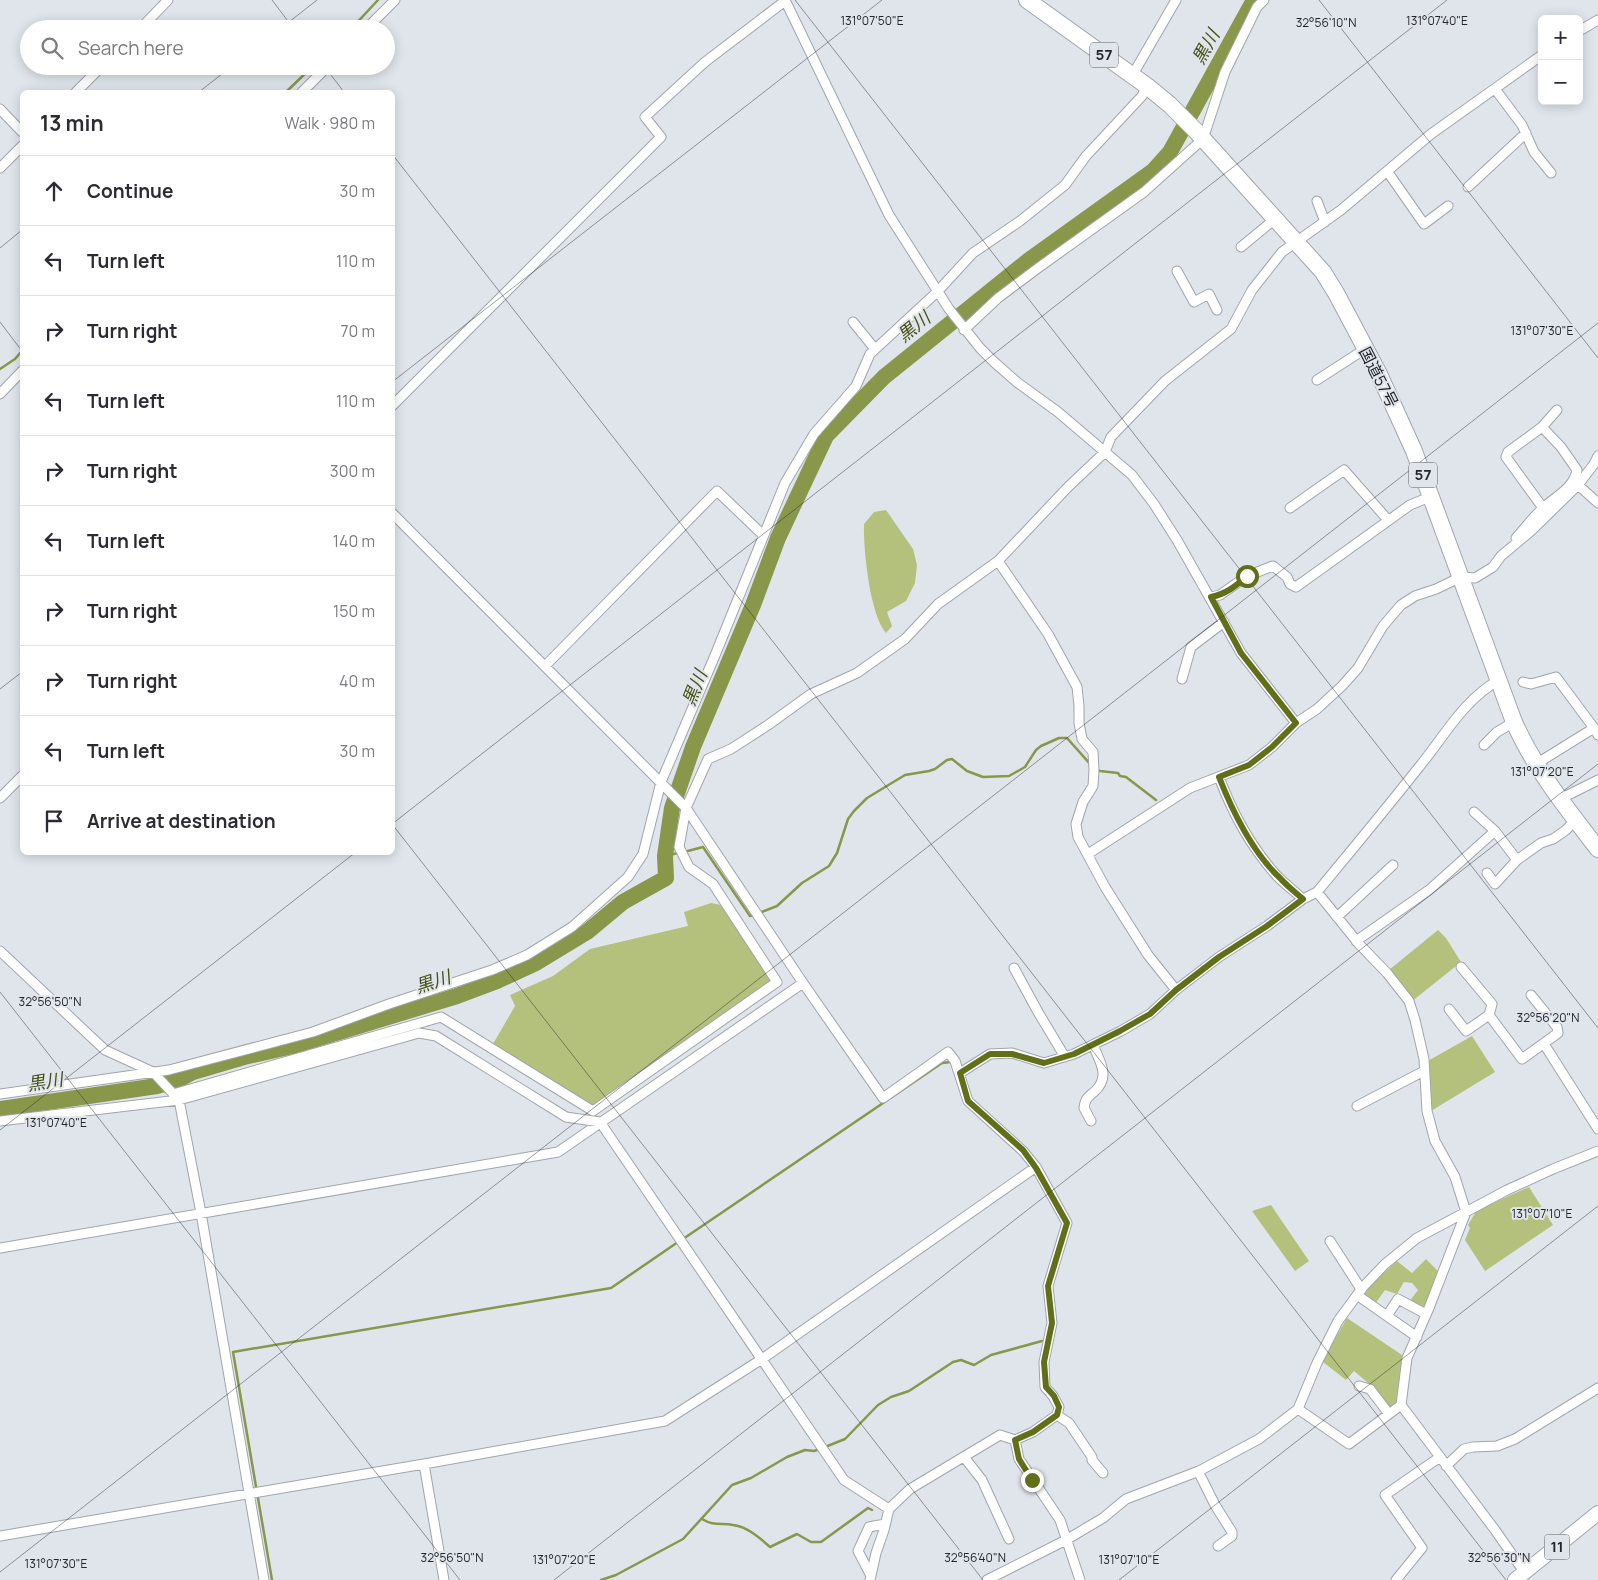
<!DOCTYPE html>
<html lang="en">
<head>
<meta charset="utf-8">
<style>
	:root { --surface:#fff; --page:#f2f2f3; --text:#2b2b33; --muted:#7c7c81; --line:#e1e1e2 }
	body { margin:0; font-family:Manrope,"Noto Sans JP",sans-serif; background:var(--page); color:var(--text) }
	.controls { position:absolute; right:15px; top:15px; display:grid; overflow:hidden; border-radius:8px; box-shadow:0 2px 12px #0003 }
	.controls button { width:45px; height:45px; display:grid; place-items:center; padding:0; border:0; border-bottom:1px solid var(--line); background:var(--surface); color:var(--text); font:25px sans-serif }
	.stop { position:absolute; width:15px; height:15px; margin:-11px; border:4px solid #616f19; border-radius:50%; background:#fff }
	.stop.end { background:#616f19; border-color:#fff; box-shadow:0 1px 5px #0008 }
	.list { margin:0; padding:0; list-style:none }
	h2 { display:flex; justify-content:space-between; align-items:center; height:65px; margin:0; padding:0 20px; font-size:21px }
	h2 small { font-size:16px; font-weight:400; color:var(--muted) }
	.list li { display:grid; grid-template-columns:32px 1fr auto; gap:15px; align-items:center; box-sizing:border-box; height:70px; padding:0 20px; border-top:1px solid var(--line) }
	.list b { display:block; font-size:19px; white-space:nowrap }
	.list em { font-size:16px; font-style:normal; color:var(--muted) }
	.icon { flex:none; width:28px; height:28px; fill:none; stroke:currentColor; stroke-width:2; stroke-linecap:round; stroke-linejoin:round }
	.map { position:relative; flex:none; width:1598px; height:1580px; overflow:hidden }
	.search { position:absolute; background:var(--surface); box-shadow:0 2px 12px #0003; left:20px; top:20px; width:375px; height:55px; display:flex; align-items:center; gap:12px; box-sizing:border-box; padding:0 18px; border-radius:28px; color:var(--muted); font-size:19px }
	.panel { position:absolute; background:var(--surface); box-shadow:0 2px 12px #0003; left:20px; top:90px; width:375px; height:765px; border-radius:8px }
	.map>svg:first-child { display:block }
	.green { fill:#b3c17d }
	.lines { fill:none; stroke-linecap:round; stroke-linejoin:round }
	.stream { stroke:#88974a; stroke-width:2.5 }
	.river { stroke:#88974a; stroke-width:16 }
	.street-casing { stroke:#a0a5ac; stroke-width:11 }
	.primary-casing { stroke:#a0a5ac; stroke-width:16 }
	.highway-casing { stroke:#a0a5ac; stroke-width:18 }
	.street { stroke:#fff; stroke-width:9 }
	.primary { stroke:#fff; stroke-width:14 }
	.highway { stroke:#fff; stroke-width:16 }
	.route { stroke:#616f19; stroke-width:6 }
	.ticks { fill:none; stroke:#232528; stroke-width:1; stroke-opacity:0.45 }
	.labels { text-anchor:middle; stroke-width:4; stroke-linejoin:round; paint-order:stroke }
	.shield { fill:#e0e5ec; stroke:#5c5f63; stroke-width:1 }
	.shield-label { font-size:15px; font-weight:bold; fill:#232528 }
	.street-label { font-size:16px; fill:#232528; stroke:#e0e5ec }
	.water-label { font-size:18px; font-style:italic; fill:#465017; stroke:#e0e5ec }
	.ticks-label { font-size:12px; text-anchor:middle; fill:#232528; stroke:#e0e5ec; stroke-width:4; stroke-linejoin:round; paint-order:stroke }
</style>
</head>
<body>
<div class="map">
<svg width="1598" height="1580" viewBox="0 0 1598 1580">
	<rect width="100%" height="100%" fill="#e0e5ec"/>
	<path class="green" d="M886,510L913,549L917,565L915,583L906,601L887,612L892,626L886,633C870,615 863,549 864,524L874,512Z
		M711,903L721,905L772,982L593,1108L493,1044L515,1006L510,995L553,976L590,949L688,926L684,912Z
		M1438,930L1446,938L1461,962L1411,1002L1389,970Z
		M1472,1036L1495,1072L1431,1111L1426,1062Z
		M1529,1187L1553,1225L1485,1271L1465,1240L1470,1228L1468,1225L1477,1210Z
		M1271,1205L1309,1261L1295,1271L1252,1211Z
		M1426,1259L1438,1271L1424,1310L1409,1302L1418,1290L1412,1283L1404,1282L1397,1294L1385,1290L1375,1304L1363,1295L1376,1280L1397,1261L1412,1273Z
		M1347,1318L1405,1357L1400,1370L1398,1402L1390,1409L1367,1382L1354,1371L1346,1380L1323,1362L1329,1349Z"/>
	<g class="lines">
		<path class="stream" d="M351,29L378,0
			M286,92L313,66
			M0,369L15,359L22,351
			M1097,769L1100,771L1118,773L1120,776L1126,777L1156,800
			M684,852L703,847L750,916L754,915
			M665,856L678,853
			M759,913L777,906L802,883L829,866L837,853L848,819L854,811L867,798L905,775L929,771L935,769L947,760L952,759L967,771L983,777L1009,776L1025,767L1036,750L1041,746L1059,738H1067L1091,765
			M683,1239L942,1063L950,1062
			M825,1447L845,1439L878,1405L891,1397L909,1391L953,1362L961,1360L974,1365L991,1355L1042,1341
			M702,1519C713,1526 721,1523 733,1525C748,1527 760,1538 770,1547L797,1534L811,1542H821L868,1508L872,1510
			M272,1580L233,1352L611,1288L678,1242
			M601,1580L616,1575L683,1539L732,1485L751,1478L787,1457L805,1450L814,1451L820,1449"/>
		<path class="river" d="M0,1109L157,1086L176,1081L193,1072L244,1057L293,1046L457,996L497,981L536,963L587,932L623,902L666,878L665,856L672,808L693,747L753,605L778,538L826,436L884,377L1029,260L1153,171L1170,152L1254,0"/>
		<defs>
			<path id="street" d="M785,0L889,215L949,309L980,348L994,362L1018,383L1058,412L1132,475L1154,504L1177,540L1241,653L1296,723
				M140,29L168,0
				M366,29L395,0
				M1579,31L1598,20
				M1132,76L1176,0
				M1495,89L1522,125L1534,152L1551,173
				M76,92L102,66
				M302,92L328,66
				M0,109L22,132
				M0,168L22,146
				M1387,171L1424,224L1448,206
				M1468,187L1526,133
				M1317,201L1325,222
				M1241,247L1275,219
				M1177,271L1194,302L1209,294L1217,310
				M853,322L875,349
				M964,330L998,298L1038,268L1144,192L1203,139L1225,72L1257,7L1264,0
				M1317,380L1365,349
				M0,394L22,371
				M392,406L661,137L645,117L705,62L785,1
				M1542,427L1557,410
				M1578,485L1598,503
				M1290,508L1344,470L1388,520
				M392,513L686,808L803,983L883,1098L948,1052L955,1061L968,1101L1023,1151L1036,1167L1067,1223L1048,1286L1052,1323L1044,1362L1045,1387L1053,1396L1059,1407L1057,1415L1033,1432L1015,1440L1000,1435L910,1489L889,1509L884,1530L876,1553L870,1580
				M1516,538C1525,528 1533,517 1543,508C1556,496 1574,488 1577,470L1561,447L1542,427L1508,452L1506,457L1543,508
				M998,561L1048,634L1077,687L1079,706V723L1082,739L1093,752L1094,770L1093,786L1083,802L1076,824L1078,837L1105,887L1148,955L1176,990
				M1211,597L1220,595L1247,576L1273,566L1287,577L1290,584L1296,587L1410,505L1432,496
				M545,666L717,491L763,535
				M1182,679L1191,647L1224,622
				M1523,682L1531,684L1556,677L1594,728
				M1484,745L1497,732L1514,722
				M1536,764L1594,728L1598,735
				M1219,777C1232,812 1251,847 1277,876C1285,884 1294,891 1303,899
				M0,798L22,776
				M1560,799L1598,780
				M1474,812L1495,831L1517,860L1495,884L1487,873
				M1088,854L1190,788L1249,765L1272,747L1296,723L1317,709L1342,686L1358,668L1383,626L1401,605L1415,596L1436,589L1461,577L1475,578L1493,567L1501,556L1531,531L1578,485L1594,464L1598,456
				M1517,860L1541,843L1553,839L1566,830L1575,820
				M1317,892L1359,944L1387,973L1409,1001L1415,1020L1424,1059L1427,1111L1435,1141L1455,1177L1466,1212L1429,1308L1407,1358L1401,1405L1495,1530L1525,1573
				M1337,917L1393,865
				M1356,941L1429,890L1495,831
				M0,951L105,1050L153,1072L179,1100L201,1213L264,1580
				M1014,968L1038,1012L1065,1057
				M1449,1009L1466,1031L1489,1015L1492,1004L1461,967
				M1489,1015L1522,1059L1558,1033L1557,1027L1531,995
				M1544,1044L1598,1129
				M960,1073L990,1054L1012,1053L1044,1063L1074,1054L1121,1031L1150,1014L1176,990L1219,957L1267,926L1303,899L1317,892C1351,851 1386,809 1419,767C1444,737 1463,700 1499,680
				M0,1094L169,1070L313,1032L389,1004L492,970L527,955L572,927L628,877L643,854L661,782L716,653L785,483L814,434L856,386L870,354L937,292L973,253L1020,221L1065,185L1086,156L1142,96L1147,86
				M173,1094L441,1017L593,1111L777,982L713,884L689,867L679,847L686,808L708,759L731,749L768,725L811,694L857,673L905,639L938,604L998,561L1068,487L1105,452L1111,437L1165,381L1231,329L1252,290L1282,252L1341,210L1431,134L1542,55
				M1357,1106L1424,1071
				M0,1121L179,1100L419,1033L436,1036L566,1117L600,1122L844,1480L889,1509
				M1091,1121L1084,1108C1085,1099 1088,1097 1094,1092C1111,1077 1100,1062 1093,1045
				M1330,1241L1361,1289
				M0,1248L558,1152L803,983
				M1357,1295L1417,1337
				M1387,1316L1398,1299L1426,1314
				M1359,1386L1370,1389L1389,1414
				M1298,1409L1349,1444L1401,1405
				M1057,1415L1069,1423L1092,1457V1460L1103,1473
				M1015,1440L1019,1459L1060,1520L1080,1580
				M964,1457L982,1480L1009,1539
				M424,1464L444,1580
				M1446,1466L1464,1449L1473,1447L1497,1446L1515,1439L1598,1388
				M1198,1471L1215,1505L1232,1532V1536L1218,1546
				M0,1536L424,1464L665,1421L762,1359L1036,1167
				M870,1574L858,1551L869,1527L885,1524
				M987,1580L1066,1540L1103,1518L1126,1499L1199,1471L1259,1439L1298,1409L1317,1363L1338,1321L1363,1287L1385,1264L1417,1238L1507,1190L1553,1169L1598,1151
				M1396,1580L1422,1548L1385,1495L1440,1457"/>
			<path id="primary" d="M1515,1580L1598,1513"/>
			<path id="highway" d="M1027,0L1147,86L1170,105L1196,131L1323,272L1336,293L1379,374L1414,451L1514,722C1535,769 1567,809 1598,849"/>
		</defs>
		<use href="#street" class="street-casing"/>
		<use href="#primary" class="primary-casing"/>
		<use href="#highway" class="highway-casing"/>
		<use href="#street" class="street"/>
		<use href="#primary" class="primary"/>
		<use href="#highway" class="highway"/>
	</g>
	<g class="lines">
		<path class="route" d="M1032,1480L1019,1459L1015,1440L1033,1432L1057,1415L1059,1407L1054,1396L1046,1387L1044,1362L1052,1323L1048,1286L1067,1223L1036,1168L1023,1150L968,1101L960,1073L990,1054H1012L1044,1063L1074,1054L1120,1031L1150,1014L1176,990L1219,957L1267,926L1303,899C1295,892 1287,886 1280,878C1253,853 1232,810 1219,777L1249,765L1272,747L1296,723L1241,653L1211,597C1226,594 1236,586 1247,576"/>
	</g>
	<path class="ticks" d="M272,0L294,29M795,0L1598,1028M1319,0L1598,358M280,29L317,0M324,66L344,92M199,92L232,66M392,154L1506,1580M0,248L22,230M0,322L22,351M392,382L882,0M0,689L22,672M392,824L1447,0M392,824L983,1580M0,992L460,1580M0,1130L356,852M0,1572L1598,323M554,1580L1598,764M1119,1580L1598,1206"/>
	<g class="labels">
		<g class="shield">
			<rect x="1090" y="42.5" width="28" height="25" rx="4"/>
			<rect x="1409" y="462.5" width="28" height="25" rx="4"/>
			<rect x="1544.5" y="1534.5" width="25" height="25" rx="4"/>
		</g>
		<g class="shield-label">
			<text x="1104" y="60">57</text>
			<text x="1423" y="480">57</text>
			<text x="1557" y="1552">11</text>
		</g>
		<g class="street-label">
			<text transform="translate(1379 377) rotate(63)" y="6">国道57号</text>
		</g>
		<g class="water-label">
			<text transform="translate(1206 47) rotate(-61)" y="6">黒川</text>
			<text transform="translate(914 327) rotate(-39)" y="6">黒川</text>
			<text transform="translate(695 688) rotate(-68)" y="6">黒川</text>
			<text transform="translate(433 982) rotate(-18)" y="6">黒川</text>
			<text transform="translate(45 1082) rotate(-9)" y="6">黒川</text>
		</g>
	</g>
	<g class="ticks-label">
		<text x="1437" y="25">131°07'40"E</text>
		<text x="872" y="25">131°07'50"E</text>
		<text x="1326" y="27">32°56'10"N</text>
		<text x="1542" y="335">131°07'30"E</text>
		<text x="1542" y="776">131°07'20"E</text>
		<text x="50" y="1006">32°56'50"N</text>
		<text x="1548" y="1022">32°56'20"N</text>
		<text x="56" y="1127">131°07'40"E</text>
		<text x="1542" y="1218">131°07'10"E</text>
		<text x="452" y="1562">32°56'50"N</text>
		<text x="975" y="1562">32°56'40"N</text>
		<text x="1499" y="1562">32°56'30"N</text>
		<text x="564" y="1564">131°07'20"E</text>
		<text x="1129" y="1564">131°07'10"E</text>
		<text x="56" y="1568">131°07'30"E</text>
	</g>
</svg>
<div class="controls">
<button>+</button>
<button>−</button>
</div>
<div class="stop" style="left:1247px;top:576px"></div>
<div class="stop end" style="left:1032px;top:1480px"></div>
<div class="search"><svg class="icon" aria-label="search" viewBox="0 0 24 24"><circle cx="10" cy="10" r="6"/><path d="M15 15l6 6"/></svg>Search here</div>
<section class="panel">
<h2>13 min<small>Walk · 980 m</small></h2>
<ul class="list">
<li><svg class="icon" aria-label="ahead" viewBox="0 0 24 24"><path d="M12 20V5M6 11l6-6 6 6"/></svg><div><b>Continue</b></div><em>30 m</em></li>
<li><svg class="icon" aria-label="left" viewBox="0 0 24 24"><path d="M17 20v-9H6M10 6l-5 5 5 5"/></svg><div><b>Turn left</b></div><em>110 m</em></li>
<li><svg class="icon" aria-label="right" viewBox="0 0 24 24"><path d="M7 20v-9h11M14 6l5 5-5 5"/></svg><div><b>Turn right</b></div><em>70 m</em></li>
<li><svg class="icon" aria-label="left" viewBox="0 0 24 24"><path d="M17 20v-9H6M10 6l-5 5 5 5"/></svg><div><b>Turn left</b></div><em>110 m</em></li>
<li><svg class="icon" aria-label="right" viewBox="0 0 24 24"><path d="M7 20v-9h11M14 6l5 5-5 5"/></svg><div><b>Turn right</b></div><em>300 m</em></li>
<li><svg class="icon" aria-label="left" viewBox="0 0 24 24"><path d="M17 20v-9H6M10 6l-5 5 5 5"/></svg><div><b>Turn left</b></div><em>140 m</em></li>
<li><svg class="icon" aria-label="right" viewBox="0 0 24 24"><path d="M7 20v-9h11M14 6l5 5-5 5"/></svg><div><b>Turn right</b></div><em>150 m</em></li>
<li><svg class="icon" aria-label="right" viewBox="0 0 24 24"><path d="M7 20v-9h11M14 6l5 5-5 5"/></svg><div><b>Turn right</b></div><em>40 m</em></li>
<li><svg class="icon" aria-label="left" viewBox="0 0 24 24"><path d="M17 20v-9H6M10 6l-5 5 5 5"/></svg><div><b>Turn left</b></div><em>30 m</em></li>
<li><svg class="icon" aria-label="arrive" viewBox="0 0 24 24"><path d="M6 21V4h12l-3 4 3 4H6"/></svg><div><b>Arrive at destination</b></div></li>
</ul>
</section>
</div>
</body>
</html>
